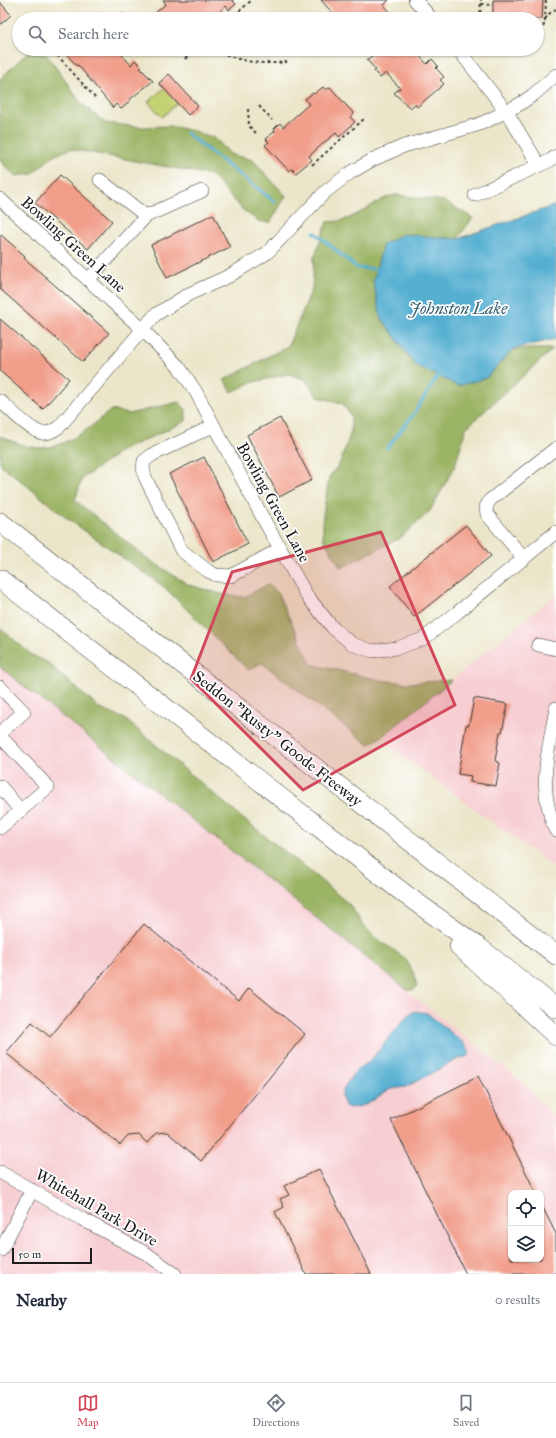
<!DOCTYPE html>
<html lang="en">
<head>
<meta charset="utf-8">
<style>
	:root { --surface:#fff; --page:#f2f2f3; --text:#1f2937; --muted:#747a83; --line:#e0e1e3; --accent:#d1495b }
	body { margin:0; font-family:"IM FELL Great Primer",serif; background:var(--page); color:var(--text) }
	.controls { position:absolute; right:12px; bottom:12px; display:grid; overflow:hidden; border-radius:8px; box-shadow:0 1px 3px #0004 }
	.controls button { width:36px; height:36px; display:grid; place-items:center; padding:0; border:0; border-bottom:1px solid var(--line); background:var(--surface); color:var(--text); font:20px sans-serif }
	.scale { position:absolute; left:12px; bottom:10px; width:80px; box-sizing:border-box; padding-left:4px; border:2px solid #1c1c1c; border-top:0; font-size:11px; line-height:14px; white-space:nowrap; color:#1c1c1c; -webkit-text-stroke:3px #fff; paint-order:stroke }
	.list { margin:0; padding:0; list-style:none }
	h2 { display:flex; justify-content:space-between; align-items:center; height:52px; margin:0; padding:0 16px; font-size:17px }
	h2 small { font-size:13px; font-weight:400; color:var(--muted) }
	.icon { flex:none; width:22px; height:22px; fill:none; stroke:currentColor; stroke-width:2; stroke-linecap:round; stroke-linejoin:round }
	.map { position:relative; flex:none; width:556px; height:1274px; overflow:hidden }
	.search { position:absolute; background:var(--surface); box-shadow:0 1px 3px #0004; left:12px; right:12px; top:12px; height:44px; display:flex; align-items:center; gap:10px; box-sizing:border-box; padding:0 14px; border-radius:22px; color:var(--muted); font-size:15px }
	.sheet { height:108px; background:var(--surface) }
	nav { display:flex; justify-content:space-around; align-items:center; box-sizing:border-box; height:56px; border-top:1px solid var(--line); background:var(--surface); font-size:11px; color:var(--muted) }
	nav a { display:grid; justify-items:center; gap:2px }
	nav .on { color:var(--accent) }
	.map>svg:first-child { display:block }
	.built { fill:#f7cfd3; fill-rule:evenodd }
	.green { fill:#c4d273; stroke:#707748 }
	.forest { fill:#9bb465; stroke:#5c6840 }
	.water { fill:#54afd1; stroke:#386676 }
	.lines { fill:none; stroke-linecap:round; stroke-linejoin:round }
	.stream { stroke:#54afd1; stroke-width:3 }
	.building { fill:#f19e8a }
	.minor-casing { stroke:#3b3a36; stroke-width:14 }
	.highway-casing { stroke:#3b3a36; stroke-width:20 }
	.path { stroke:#3b3a36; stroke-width:2; stroke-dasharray:3 3; stroke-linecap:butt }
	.minor { stroke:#fff; stroke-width:13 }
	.highway { stroke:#fff; stroke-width:19 }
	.marked { fill:#d1495b; fill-opacity:0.2; stroke:#d1495b; stroke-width:3; stroke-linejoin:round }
	.labels { text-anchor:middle; stroke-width:3.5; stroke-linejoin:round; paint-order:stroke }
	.street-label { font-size:16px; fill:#1c1c1c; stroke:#fff }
	.water-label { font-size:17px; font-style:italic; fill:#355e6d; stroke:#fff }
</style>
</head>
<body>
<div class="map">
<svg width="556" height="1274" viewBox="0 0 556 1274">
	<rect width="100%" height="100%" fill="#fff"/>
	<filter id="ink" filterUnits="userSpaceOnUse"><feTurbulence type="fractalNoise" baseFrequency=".025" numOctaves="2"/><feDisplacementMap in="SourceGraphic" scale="8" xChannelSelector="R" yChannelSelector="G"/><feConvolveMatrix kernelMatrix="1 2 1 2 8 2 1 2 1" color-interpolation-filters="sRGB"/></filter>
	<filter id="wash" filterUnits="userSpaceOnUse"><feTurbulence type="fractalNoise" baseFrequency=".012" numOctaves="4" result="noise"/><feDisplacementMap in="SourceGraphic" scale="16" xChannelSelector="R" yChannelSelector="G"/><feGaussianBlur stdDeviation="0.9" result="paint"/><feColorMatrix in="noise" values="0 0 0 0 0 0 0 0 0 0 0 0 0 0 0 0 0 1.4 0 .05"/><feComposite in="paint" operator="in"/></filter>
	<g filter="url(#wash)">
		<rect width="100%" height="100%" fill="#ebe6c9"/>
		<path class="built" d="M556,594V869L385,743L388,732Z
			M0,667L522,1082L556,1118V1274H0ZM511,1193H541V1259H511Z"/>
		<path class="green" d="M164,88L177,103L162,117L148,102Z"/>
		<path class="forest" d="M37,52L47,55L81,103L105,123L141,127L170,126L194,131L215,138L230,154L253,160L286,196L270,223L258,221L243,210L211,175L70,149L53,156L32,174L15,176L0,161V79L27,53Z
			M396,195L444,201L473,218L457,239L403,234L373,281L381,317L415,365L486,378L513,349H553L466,428L455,466L430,511L400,538L341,568L323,538V515L329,477L340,463L351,432V416L342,403L318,397L305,379L287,374L250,383L232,392L224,380L288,346L312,289L314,258L327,222C359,222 370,200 396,195Z
			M179,402L186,409V421L121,451L82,479L75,500L145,557L189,585L221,594L244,597L269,584L277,592L311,664L380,680L408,683L452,680L388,732L369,745L262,663L248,670L163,586L68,519L0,464V436C10,440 22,446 32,447C62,452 90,428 111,410L129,414Z
			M0,628L32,655L48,663L100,709L125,719L247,822L307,869L350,905L362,924L376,938L405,958L414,974L417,987L413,990H407L0,667Z"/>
		<path class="water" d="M556,205V339L513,349L486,378L458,386L415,365L381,317L373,281L383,244L403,234L457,239Z
			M415,1011L427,1013L465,1044L468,1048L470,1053L468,1056L456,1060L406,1087L391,1089L385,1092L368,1104L357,1107L349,1108L345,1106L341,1095C347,1081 355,1068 369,1062L408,1015Z"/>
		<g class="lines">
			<path class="stream" d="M186,133L275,202
				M314,232L357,268L379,269
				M387,448L413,415L439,374"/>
		</g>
		<g id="blocks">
			<path class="building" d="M163,0H233V1L236,4L229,10L226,6L211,19H163L156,12L166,4Z
				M321,0H389L384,5L393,15L388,19H338Z
				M493,0H543L542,19H493Z
				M0,2L11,15L0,25Z
				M62,49H117L131,65L135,60L142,67L140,68L153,81L129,100L130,101L121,109L116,104L113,108L78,65L77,66Z
				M374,49H413L427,64L432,59L438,66L436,68L444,77L440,80L444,84L417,107L415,104L410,108L394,93L400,88L386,73L380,78L374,71L376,70L367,60L372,56L369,53Z
				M169,74L198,106L188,115L159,83Z
				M323,87L326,90L330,87L354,114L350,117L355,122L339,137L336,133L326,141L309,156L312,160L296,173L292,169L289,171L265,145L269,142L266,139L275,131L274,129L280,123L283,127L300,112L309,104L305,99L313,93L314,94Z
				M60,175L112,221L88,249L35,203Z
				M213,214L230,247L167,278L151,245Z
				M0,234L25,256L24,258L109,333L83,362L0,289Z
				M0,319L69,379L43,409L0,371Z
				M280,418L312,480L279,497L247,435Z
				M204,457L248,544L213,562L169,474Z
				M466,525L491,556L414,617L390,586Z
				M474,698L508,704L502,732H500L495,761L500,763L496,786L470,782L471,776L458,774L466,725H469Z
				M144,924L239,1001L249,988L305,1034L201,1161L167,1132L156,1133L147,1143L139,1135L128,1136L120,1145L6,1053L32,1022L50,1037Z
				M478,1076L536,1193H511V1259H541V1204L556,1234V1274H466L391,1120L469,1081V1080Z
				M319,1169L371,1274H306L275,1212L284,1207L280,1199L289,1195L284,1186Z"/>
		</g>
	</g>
	<g filter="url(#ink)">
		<use href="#blocks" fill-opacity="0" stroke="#3b3a36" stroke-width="1"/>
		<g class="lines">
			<defs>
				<path id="minor" d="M415,0L432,19
					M458,49L506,111L539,165
					M100,180L146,216
					M475,195L551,160L556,156
					M0,199L142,329L179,367L196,392L265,522L307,596L333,628L352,644L372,651L397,648L423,639L458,612L556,532
					M88,280L146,216L202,191
					M0,401C11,410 29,430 42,433C49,434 54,430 59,427L155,315L189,294L229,276L267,253L325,192L350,173L374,159L404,146L477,125L489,120L520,104L533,95L556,75
					M213,426L152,455L144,461L143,468L145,477L181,550L208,571L216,575L231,576L280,549
					M524,559L487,514L486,507L490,500L556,448
					M538,645L556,649
					M0,687L24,712L0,733
					M556,708C550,743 540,776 549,810C551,818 552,824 556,831
					M0,736L48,787L0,828
					M0,786L20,810
					M0,1172L82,1219L147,1254L175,1274
					M1,1250L32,1190"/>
				<path id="highway" d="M0,522L556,955
					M0,579L406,895L480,948L556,1008
					M459,946L556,1036"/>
			</defs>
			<use href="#minor" class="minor-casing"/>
			<use href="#highway" class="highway-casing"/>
			<path class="path" d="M481,4L493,5
				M85,19C91,13 98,11 104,18
				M110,19L116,14H126
				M230,19L252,0
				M480,19L481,0
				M545,19L550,13L556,9
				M537,37C547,28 545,12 546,0
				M57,49L58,56L97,100
				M215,49C238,62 262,65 287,62
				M328,50L329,49
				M185,59L196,49
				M259,106L272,120
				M248,109L249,126L257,134
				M312,165L365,118"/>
			<use href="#minor" class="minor"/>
			<use href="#highway" class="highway"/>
		</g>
	</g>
	<path class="marked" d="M381,532L455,705L303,790L191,679L232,572Z"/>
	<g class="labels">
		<g class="street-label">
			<text transform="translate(74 244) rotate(42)" y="6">Bowling Green Lane</text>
			<text transform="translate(274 502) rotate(61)" y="6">Bowling Green Lane</text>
			<text transform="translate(278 738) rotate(38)" y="6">Seddon "Rusty" Goode Freeway</text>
			<text transform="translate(97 1207) rotate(30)" y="6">Whitehall Park Drive</text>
		</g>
		<g class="water-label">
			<text x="458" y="314">Johnston Lake</text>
		</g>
	</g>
</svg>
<div class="controls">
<button><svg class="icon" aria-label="locate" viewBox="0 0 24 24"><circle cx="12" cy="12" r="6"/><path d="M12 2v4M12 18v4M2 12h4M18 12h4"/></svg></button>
<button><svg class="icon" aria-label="layers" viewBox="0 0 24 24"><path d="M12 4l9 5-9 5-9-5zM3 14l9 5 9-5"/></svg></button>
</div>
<div class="scale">50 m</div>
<div class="search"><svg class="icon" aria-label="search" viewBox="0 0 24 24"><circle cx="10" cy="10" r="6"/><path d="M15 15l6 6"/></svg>Search here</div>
</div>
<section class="sheet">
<h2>Nearby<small>0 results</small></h2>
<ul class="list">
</ul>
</section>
<nav>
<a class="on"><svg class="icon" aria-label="map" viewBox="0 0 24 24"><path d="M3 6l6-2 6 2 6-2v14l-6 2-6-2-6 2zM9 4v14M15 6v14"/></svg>Map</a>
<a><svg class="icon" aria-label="directions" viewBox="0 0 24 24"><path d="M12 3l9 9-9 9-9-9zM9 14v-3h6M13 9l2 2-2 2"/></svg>Directions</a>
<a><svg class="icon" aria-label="saved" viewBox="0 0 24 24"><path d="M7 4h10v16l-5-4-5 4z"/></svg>Saved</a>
</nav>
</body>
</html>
